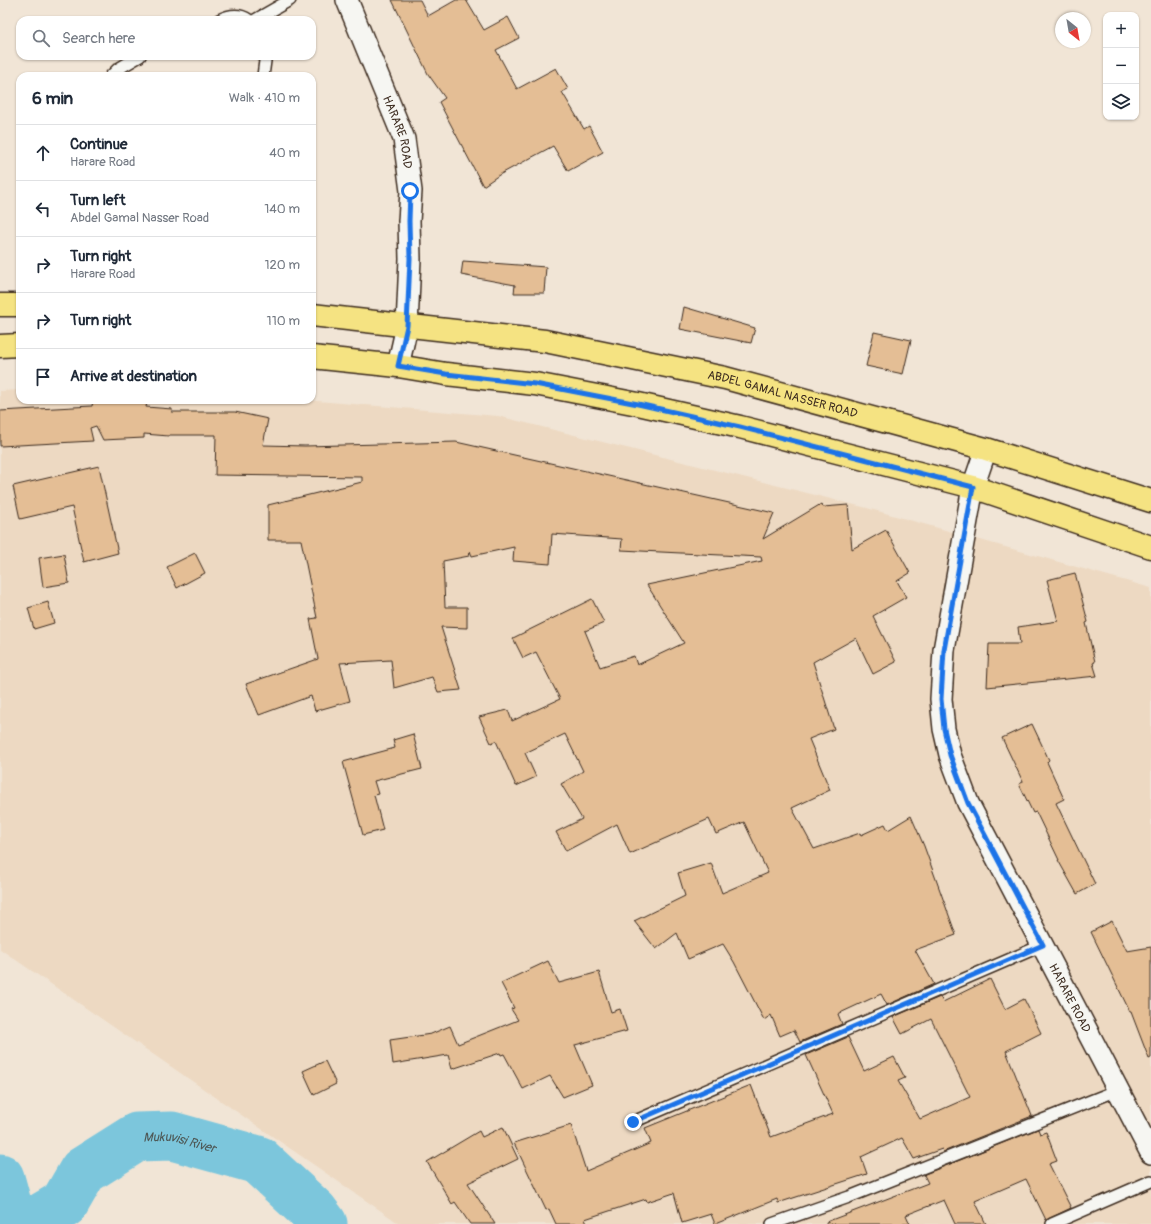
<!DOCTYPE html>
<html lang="en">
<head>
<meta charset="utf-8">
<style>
	:root { --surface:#fff; --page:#f2f2f3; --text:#1f2937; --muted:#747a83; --line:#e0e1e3 }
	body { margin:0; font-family:Pangolin,sans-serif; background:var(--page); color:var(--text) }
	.controls { position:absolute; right:12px; top:12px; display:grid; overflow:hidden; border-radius:8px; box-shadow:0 1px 3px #0004 }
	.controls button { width:36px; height:36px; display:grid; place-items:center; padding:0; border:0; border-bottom:1px solid var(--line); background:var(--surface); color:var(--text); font:20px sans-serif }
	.compass { position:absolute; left:1055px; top:12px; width:36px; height:36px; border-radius:50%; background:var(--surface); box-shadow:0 1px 3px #0004; rotate:149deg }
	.stop { position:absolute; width:12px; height:12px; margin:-9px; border:3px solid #1a73e8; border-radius:50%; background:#fff }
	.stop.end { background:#1a73e8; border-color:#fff; box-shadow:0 1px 4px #0008 }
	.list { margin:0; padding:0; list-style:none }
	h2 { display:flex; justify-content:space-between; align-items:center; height:52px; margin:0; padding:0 16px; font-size:17px }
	h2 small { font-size:13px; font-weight:400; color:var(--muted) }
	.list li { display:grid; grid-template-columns:26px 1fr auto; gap:12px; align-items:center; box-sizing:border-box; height:56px; padding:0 16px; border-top:1px solid var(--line) }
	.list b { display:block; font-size:15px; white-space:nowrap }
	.list p { margin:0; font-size:13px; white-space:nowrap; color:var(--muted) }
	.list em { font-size:13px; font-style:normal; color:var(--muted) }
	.icon { flex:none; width:22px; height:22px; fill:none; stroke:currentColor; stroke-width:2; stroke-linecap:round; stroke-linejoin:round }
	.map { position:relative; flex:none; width:1151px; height:1224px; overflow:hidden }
	.search { position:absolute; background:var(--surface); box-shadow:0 1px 3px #0004; left:16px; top:16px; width:300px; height:44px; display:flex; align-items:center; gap:10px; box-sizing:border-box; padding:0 14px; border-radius:12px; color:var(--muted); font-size:15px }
	.panel { position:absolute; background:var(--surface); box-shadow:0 1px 3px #0004; left:16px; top:72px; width:300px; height:332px; border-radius:12px }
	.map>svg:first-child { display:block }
	.built { fill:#edd9c2 }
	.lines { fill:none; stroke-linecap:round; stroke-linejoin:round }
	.river { stroke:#7cc6dc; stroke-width:49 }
	.building { fill:#e4be95; stroke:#3b2a1e }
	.service-casing { stroke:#3b2a1e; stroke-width:14 }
	.minor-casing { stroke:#3b2a1e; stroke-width:24 }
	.primary-casing { stroke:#3b2a1e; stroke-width:25 }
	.service { stroke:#f6f6f2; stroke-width:11 }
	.minor { stroke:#f6f6f2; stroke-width:21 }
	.primary { stroke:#f5e382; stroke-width:22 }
	.route { stroke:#1a73e8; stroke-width:5 }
	.labels { text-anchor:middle; stroke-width:3; stroke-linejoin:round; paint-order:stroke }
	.street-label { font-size:12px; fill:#3b2a1e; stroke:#f6f6f2 }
	.water-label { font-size:13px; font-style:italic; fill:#4e5957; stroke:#f6f6f2 }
</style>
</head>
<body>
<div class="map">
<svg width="1151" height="1224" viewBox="0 0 1151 1224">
	<rect width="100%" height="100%" fill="#f1e5d6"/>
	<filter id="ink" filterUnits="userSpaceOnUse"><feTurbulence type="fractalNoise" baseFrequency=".025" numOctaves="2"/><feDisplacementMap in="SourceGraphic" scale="8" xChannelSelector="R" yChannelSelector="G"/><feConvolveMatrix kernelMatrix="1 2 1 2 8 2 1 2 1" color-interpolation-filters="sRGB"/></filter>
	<g filter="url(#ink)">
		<path class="built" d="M20,390V400H305L498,416L867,508L1151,588V1224H400L0,949V391Z"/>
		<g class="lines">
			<path class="river" id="s1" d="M0,1178L11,1218L37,1220L64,1204L83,1171L137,1137L172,1136L258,1160L314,1212L323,1224"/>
		</g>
		<path class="building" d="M392,0H420L428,16L456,0H466L484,30L508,17L519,38L496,50L517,89L556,68L568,89L562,92L584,129L589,126L603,152L568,171L553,146L499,175L483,186L439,102L445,98L428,74Z
			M463,261L546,267L544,293H514L515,285L461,275Z
			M684,307L755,328L751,343L680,329Z
			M874,332L911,340L903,374L866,366Z
			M93,400H112L147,403L146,407L172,409V412H235L268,419L263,445L305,446L456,442L774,513L763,539L821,504L823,507L848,505L852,549L886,530L910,573L897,581L906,597L873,616L896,662L873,674L856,638L813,662L834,729L809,739L830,790L792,808L814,849L860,833L861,835L885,824L888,830L911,816L924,846L956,935L915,950L934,984L887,1005L881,994L838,1014L842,1024L800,1042L794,1030L780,1036L771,1015L764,1020L734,962L723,944L688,959L677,933L656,949L634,921L685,896L678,873L711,863L722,893L768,873L744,822L716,834L709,819L630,854L617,824L566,851L556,832L582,819L561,784L583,771L565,734L525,753L536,777L516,786L496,741L491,743L479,717L508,710L512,721L560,699L536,652L523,658L513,638L592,599L604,623L585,631L600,667L634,656L637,665L684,643L647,585L762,561L761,557L621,550L622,539L552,534L550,564L513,561L514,547L472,556L470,551L469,556L443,561L445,607H467V628L441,627L461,690L438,692L432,677L394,688L391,660L340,663L350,701L315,711L311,696L259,715L246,684L318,659L310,619L317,618L301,540H268V505L362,482V477L215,475L216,435H169V436L144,434V438L103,440L96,426L90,428L93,441L0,446V411L92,406Z
			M99,466L118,553L84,562L72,507L20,519L13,486Z
			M195,553L205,573L177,588L167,567Z
			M64,554L69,583L43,587L39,558Z
			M1075,573L1088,622L1086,623L1095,662L1093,663L1097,676L987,687L989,644H1020L1018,627L1058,621L1047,580Z
			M48,602L54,623L34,629L28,608Z
			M1032,724L1049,760L1047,762L1064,799L1056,803L1095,884L1077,894L1058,860H1059L1036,812L1033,813L1019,784L1023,782L1002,738Z
			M413,734L422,769L374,781L378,794L374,795L383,830L363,835L343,762L395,748L393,740Z
			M1112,921L1127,951L1151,947V1058L1149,1059L1131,1012H1130L1091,932Z
			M548,961L559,983L599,972L611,1012L620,1009L627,1031L575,1045L592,1085L563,1097L550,1076L523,1089L504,1054L501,1055L500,1053L452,1069L448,1055L393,1064L390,1040L431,1034L450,1026L458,1044L518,1020L511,1009L514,1008L501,983Z
			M990,979L1005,1009L1024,999L1041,1033L1006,1051L1032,1116L943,1152L942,1149L914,1159L902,1138L861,1157L867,1174L778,1203L777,1199L715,1224L711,1214L682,1223L674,1193L647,1202L646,1199L585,1219L587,1224H556L549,1209L546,1210L514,1143L571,1125L586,1171L651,1143L645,1128L751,1085L771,1137L833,1114L806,1055L848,1037L864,1071L894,1057L905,1078L898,1081L920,1119L970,1097L931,1019L902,1034L893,1017L940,997L943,1002Z
			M325,1061L336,1084L314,1095L303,1071Z
			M503,1127L518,1159L468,1183L495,1224H470L455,1202L452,1204L427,1162L479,1131L482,1137Z
			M1038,1129L1040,1134L1046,1132L1057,1161L1049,1164L1071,1208L1046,1220L1026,1179L975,1201L986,1224H955L944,1200L906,1215L910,1224H826V1222L928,1183L924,1175L925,1174Z"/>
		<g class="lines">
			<defs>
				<path id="service" d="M219,20C229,15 239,13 249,20
					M255,20L290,0
					M111,76L118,69L140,56
					M263,76L265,61L264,56
					M633,1122L1043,945
					M772,1224L849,1197L1118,1090
					M1052,1224L1151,1181"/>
				<g id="minor">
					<path id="s2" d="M347,0L404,139L411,191L409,221L410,259L407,326L398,366"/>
					<path id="s3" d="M986,449L973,487L944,650L941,699L944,729L950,755L968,803L1151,1153"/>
				</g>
				<g id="primary">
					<path d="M0,305H20"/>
					<path id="s4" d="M312,315L545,341L725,378L986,449L1151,501"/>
					<path d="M0,346L20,345"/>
					<path d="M312,357L398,366L446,374L535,384L638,404L740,427L973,487L1151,547"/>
				</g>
			</defs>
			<use href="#service" class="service-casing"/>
			<use href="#minor" class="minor-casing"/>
			<use href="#primary" class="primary-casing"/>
			<use href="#service" class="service"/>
			<use href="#minor" class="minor"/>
			<use href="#primary" class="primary"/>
		</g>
	</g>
	<g class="lines" filter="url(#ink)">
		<path class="route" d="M410,191L409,221L410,259L407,326L398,366L446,374L535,384L638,404L740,427L973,487L944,650L941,699L944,729L950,755L968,803L1043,945L633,1122"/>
	</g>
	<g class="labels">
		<g class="street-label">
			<text dy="4" stroke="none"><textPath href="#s2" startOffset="142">HARARE ROAD</textPath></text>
			<text dy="4" stroke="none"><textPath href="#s4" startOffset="478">ABDEL GAMAL NASSER ROAD</textPath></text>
			<text dy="4" stroke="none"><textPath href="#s3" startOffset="583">HARARE ROAD</textPath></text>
		</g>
		<g class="water-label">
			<text dy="5" stroke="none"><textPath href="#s1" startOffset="244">Mukuvisi River</textPath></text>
		</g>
	</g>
</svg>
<div class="controls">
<button>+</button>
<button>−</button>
<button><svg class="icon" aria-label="layers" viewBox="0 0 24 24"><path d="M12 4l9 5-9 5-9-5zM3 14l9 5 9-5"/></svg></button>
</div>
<svg class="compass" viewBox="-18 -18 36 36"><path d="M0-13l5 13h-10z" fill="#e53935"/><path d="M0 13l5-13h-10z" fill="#747a83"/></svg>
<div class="stop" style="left:410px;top:191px"></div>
<div class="stop end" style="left:633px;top:1122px"></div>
<div class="search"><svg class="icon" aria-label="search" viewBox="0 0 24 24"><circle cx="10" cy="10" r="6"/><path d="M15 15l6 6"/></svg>Search here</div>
<section class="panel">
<h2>6 min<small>Walk · 410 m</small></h2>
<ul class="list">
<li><svg class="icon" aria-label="ahead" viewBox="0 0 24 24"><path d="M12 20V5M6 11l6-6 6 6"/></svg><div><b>Continue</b><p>Harare Road</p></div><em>40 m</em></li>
<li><svg class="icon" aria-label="left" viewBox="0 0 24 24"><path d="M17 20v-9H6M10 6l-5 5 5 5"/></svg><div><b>Turn left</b><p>Abdel Gamal Nasser Road</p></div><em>140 m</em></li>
<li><svg class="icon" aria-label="right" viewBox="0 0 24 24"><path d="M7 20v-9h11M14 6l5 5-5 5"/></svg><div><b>Turn right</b><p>Harare Road</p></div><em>120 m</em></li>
<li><svg class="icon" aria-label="right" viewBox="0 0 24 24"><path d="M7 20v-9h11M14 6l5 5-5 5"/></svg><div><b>Turn right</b></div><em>110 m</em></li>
<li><svg class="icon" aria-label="arrive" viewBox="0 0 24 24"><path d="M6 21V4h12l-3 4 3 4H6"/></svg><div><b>Arrive at destination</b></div></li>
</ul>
</section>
</div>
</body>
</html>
